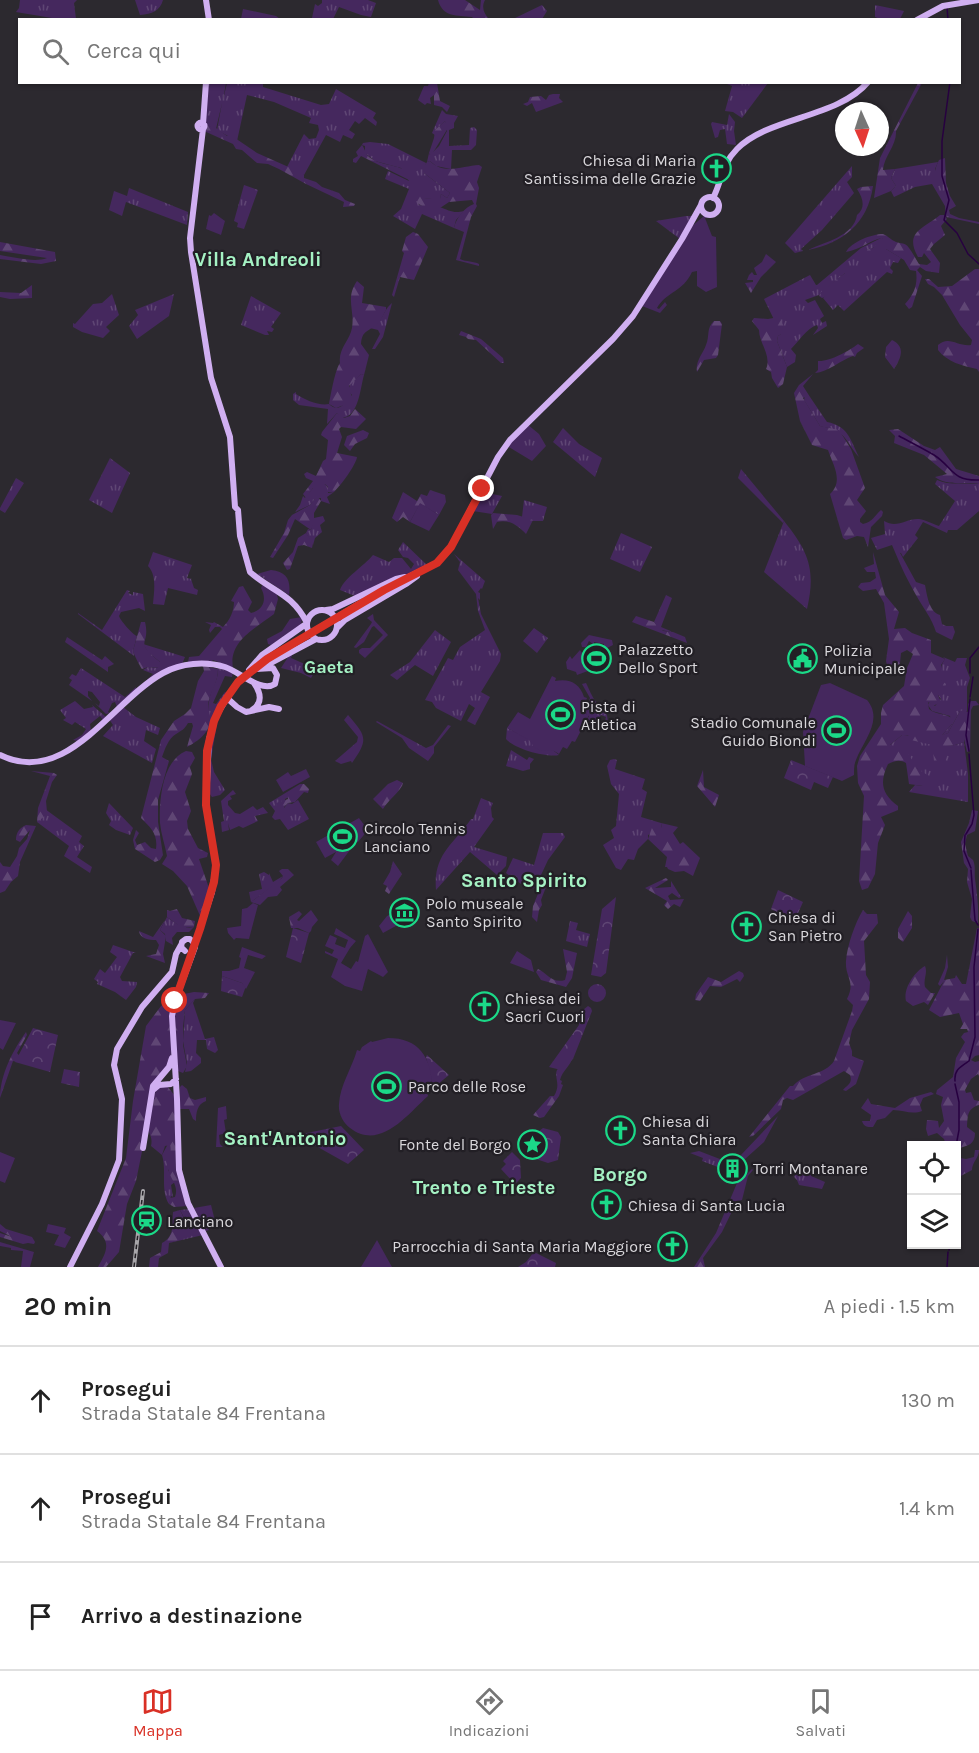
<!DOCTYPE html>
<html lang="it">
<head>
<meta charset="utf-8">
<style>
	:root { --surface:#fff; --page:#f6f6f6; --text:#222; --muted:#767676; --line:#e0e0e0; --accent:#d93025 }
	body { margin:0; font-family:Karla,sans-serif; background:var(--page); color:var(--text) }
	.controls { position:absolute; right:18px; bottom:18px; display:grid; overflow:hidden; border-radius:0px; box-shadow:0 2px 4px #0004 }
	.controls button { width:54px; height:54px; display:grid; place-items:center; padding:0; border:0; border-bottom:2px solid var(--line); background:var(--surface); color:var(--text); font:30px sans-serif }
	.compass { position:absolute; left:835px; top:102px; width:54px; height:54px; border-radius:50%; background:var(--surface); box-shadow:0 2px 4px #0004; rotate:177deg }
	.stop { position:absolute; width:18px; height:18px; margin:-14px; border:4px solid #d93025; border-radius:50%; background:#fff }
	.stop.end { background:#d93025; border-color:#fff; box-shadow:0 2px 6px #0008 }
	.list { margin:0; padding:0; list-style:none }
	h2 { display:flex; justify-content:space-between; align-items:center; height:78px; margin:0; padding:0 24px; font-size:26px }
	h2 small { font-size:20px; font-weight:400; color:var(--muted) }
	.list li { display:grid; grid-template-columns:39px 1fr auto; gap:18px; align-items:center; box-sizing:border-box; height:108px; padding:0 24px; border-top:2px solid var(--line) }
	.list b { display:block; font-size:22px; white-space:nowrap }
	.list p { margin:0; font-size:20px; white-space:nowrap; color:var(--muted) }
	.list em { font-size:20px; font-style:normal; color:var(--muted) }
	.icon { flex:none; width:33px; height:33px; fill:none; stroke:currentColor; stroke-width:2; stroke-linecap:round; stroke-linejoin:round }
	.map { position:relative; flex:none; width:979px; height:1267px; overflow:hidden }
	.search { position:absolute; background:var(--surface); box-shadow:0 2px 4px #0004; left:18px; right:18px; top:18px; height:66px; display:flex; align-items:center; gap:15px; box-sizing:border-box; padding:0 21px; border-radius:0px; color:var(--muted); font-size:22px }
	.sheet { height:402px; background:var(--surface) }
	nav { display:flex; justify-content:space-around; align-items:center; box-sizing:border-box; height:84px; border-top:2px solid var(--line); background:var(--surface); font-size:16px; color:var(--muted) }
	nav a { display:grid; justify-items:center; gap:3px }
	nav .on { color:var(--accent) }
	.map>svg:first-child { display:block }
	.grass { fill:url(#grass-tufts) }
	.forest { fill:url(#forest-firs) }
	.park { fill:url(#park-crowns) }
	.garden { fill:#45285e }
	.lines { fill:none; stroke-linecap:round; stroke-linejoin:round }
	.stream { stroke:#270040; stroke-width:1.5 }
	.major { stroke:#d0aff1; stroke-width:6 }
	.rail-casing { stroke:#a8a6aa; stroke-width:4 }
	.rail { stroke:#221f25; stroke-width:1.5; stroke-dasharray:4.5; stroke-linecap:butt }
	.route { stroke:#d93025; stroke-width:8 }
	.labels { text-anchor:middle; stroke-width:4.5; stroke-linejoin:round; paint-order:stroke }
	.poi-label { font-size:16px; fill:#d9d7db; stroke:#221f25; text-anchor:start }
	.neighbourhood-label { font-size:18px; font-weight:bold; fill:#a5f2c4; stroke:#221f25 }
	.quarter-label { font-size:20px; font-weight:bold; fill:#a5f2c4; stroke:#221f25 }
</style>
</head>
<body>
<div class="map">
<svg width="979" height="1267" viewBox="0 0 979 1267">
	<defs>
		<pattern id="grass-tufts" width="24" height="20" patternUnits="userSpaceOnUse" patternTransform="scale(1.5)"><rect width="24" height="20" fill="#45285e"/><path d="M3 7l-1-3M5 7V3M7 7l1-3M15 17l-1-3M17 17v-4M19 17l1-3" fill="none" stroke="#5f4674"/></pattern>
		<pattern id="forest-firs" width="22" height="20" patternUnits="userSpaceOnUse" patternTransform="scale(1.5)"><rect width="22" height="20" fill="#45285e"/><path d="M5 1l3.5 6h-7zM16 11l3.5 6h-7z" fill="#5f4674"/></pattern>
		<pattern id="park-crowns" width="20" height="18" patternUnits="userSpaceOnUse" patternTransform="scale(1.5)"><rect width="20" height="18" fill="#45285e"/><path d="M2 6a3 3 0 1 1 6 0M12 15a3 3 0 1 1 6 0" fill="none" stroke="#5f4674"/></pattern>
	</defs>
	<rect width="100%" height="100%" fill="#2c292f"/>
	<path class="grass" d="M20,0H77L74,3L76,19H58L16,12L19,8Z
		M135,0H163C160,11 152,14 140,15Z
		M322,0H368L376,3L371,17L361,15L339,7L333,19H314L312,18L315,4L318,6L322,3Z
		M542,5L547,11L542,19H513Z
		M875,5L904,11L900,19H880L875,17Z
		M243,9L276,16L280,19H241Z
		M208,82L226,83L223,100L227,83H263V87L321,105L329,104L336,89L376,113L373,118L377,122L376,126L365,118L359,124L355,121L349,130L355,134L352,139L343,135L340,142L326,135L304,175L287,167L304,134L309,139L316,138L319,130L318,125L309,123L311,118L274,102L247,95L237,141L217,130L222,103L216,129L206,125L205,129Z
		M728,83V82L768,83L742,118L733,112L725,111L732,86L727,84Z
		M442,110L446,114L458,116L454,123V128L449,130V146L469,145L470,128L474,127L477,130L476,145L471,150H452L451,169L436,166L430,161L427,162L429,153L430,155L439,146L447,131L445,121L435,130V135L432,133Z
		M729,114L735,122L734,131L736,145L727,144L725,129L720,130L718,137L715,138L711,124L712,122L727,125Z
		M370,142L388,144L426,163L424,173L450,193L447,198L441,194L440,200L424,198V194L418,204C426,208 431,205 439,207C449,210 453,214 464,211L456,220L454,228L422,214L415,229L393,216L401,209L409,189L385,179L388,171L409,181L401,168L375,161L365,153V146L362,145L363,143Z
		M938,162L935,169L941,183H946L950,196L956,206L949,210L950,214L959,218L979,222V224L946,217L945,206L932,184L915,187L894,197L891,191L896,186L891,178L895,169Z
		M852,166V177L847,182L854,193L822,230L801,249L803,251L795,253L785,243Z
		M244,185L258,190L244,229L237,227L238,223L234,221Z
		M129,188L188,212L187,225L126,202L122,216L109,210L114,191L127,196Z
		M686,216H693L680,239L656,221Z
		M881,238H883C881,244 873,249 867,250L886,249L901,258L898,263L893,262L890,268L893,271L892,274L887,272L844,311L838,305L833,310L823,298L847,278L845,273L819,295L805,300L808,303L815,300L824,316L820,319L822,323L826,321L827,326L813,335L818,328L817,325C806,329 799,341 791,349L796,355L795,362L787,367L777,341L778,336L781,334L764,299L810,275L816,285H817L861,248Z
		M112,294L119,315L106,327L110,331L103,338L82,332L73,327V323L75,324L93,304L102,303Z
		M174,294L169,316L137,339L129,326L138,315L135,310Z
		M251,296L281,313L271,327L274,329L272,332L267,331L269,335H265L241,325Z
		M392,303L383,337L375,349H372L380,334L378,330L370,328C382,324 383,310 392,303Z
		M361,374L364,375C360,389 359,416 342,418L337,413L327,424L328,409L299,405L293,400V394L296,392V394C305,400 319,406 329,404C339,414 346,402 352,395L348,390L351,383Z
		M805,396L810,400V397L827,422C848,426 850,439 859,457C852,450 847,438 840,433C833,428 827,428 820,426L804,400Z
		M527,424L539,434L546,446L532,461L507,446Z
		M563,428L579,444L602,458L595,477L553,442Z
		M110,458L130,473L112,513L89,500Z
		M16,478L24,483L5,513L0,510V508Z
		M937,480C950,486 965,482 979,484V511L957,530H948L947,533L923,522L915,535L918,538L903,557L901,553L895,552L892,545L877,550L871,538L885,534L884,521C897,529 907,518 919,519C926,520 933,524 939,526L955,501L935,484Z
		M325,484L328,488V493L334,492L327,497L330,504L321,501V498L315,499L310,505L295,512L300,505L303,496L305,498L313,488Z
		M483,492L502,496L492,514L473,511Z
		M524,500L547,507L543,521H532L522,517Z
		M323,516L325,521L320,525L322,532L315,538L313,545L306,533L308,529L311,530L314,518Z
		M784,521C809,552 816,570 807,609L764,572Z
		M621,533L652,547L640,572L610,559Z
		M403,542L428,566L355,596L340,590C344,578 364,566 373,555L389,562L394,558H402L411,569L414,564L408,558L403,557L398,550Z
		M153,552L192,565L187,578L192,579H191L194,588L198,590L197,595L168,588L164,605L153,604C154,592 157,575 148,566Z
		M454,554L485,581L482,589L481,588L478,592L480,593V600L478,598L481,614L501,654L500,661L481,692L490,697L475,725L467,721L475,708L469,704L461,721L436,708L432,702L425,700L448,658L453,660L460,647L485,630L478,611L476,594L458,570L460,562Z
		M271,570C287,572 291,580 289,595L257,574Z
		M127,590L130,591L128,593L133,595V592L143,594L145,611L139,608L121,612L119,616C120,620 133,635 137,636L133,651L134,656L78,614V613L102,630Z
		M666,595L672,598L661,627L673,632L660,630L654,622Z
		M302,617L301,625L271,645L268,644L267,639L282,631L290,619Z
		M534,628L548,638L537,653L523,641Z
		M435,630L451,642L433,676L415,665L397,680L390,675L410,662Z
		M67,637L102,660L105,656L114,664L108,667V672L65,642Z
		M143,644L185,657L182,664L143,684L153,674L143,670L148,667L158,668L160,662L148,652Z
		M290,654L292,655L291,658L316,669L311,678L301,673L281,668Z
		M943,657L955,662L957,658H967L965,665L970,678L967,687V711H960L948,733L943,735H942L952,724L950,716L932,711L928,705L929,702L935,706L941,699L938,695L942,683C939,677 940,665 945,659Z
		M81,668L125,697L136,687V690L117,707L115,702L112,703L108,712L110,713L106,714L95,703L99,706L100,702L92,692L88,691V696L92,701L69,685L72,680L69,678L72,674L76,676Z
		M218,668L233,672L232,677L225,676L213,703L216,704L225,692L227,693L206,732C211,719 207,713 209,702C210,689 219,681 218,668Z
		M586,683C589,689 592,697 596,702C602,711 607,706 608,723L605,721L606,717L601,715L594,725L586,722L589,716L586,714L590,706L587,705L590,698L582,684Z
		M75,701L84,709L93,707L92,705L106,717L103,720L100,716L90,724L91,731L78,741L73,740L82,735L86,729L75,722L72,725L63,720L66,718L60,710Z
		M123,707L136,717L160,728L158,735L146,730L144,741L156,749L152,763L103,736L113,725L109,719Z
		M348,715C366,736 369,739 352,763L351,761L341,764L335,761L357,742L358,737L344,720Z
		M377,721L426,748L433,745L448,725L451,726L434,747V753L428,761L409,748L402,738L376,722Z
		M217,723L211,759L214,772L225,790L220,795L212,797L209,793L211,740Z
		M507,728L554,751L559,755C547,758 514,749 506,739Z
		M902,735C925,734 940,753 964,742L968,774V802L909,792L915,785L923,786L918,769L889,746Z
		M511,750L527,760L529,757L534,759L530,764V769L523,771L506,766Z
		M614,759L617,760L615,769L645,779L642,789L647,792L641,817L661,823L662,829L648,835V839L638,849L634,860L628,859L621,870L616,868L603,845L614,838L611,830L616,826L619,794L611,784L607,766L610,760Z
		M233,790L236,794L230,796L232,799L228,801V805L235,813L240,814L253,806L257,810L263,807L268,813L255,816L258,821L243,828L239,826L230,830L228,823L229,830L222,832L221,822L224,821L221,801Z
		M287,792L289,797L285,799L284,808L288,803L292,804L298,800L309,819L288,830L280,819L275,820L272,817L275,811L269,803Z
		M481,798L493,803L491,808L492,817L494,819L474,847L507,857L506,866L497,875L470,852L436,890C433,854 453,845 471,819H473Z
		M109,803L133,828L130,835L116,830L109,825L111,821L106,813Z
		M45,809L82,836L79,842L84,846L77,857L92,867L90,873L64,856L69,846L37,822Z
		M543,833H563L565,837L548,860L535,888L528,889L506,873L513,858L534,865Z
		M264,872L269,875V873L273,882L283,876L278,882L251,902L249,892L262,889L259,874Z
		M167,917C175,923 183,929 194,927L189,932H177L172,938L173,945L166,941L165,934L160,930Z
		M570,921L578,923L576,930L590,934L587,947L566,941Z
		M113,945L136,953H133L120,977L122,981L137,982L136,987L126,1000L115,992L97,984L98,982L94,979L100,969L105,973L117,957L110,952Z
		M517,951L531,960L534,972L510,963Z
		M588 993a9 9 0 1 1 18 0a9 9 0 1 1-18 0Z
		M195,999L193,1003L205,1039L214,1037L218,1050L215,1053L207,1049L206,1040H197L196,1053L201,1058V1063L191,1071L185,1072L187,1063L183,1041L185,1010Z
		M168,1144L170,1145L172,1149L168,1170L175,1182L171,1185L173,1197L171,1196L169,1204C160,1190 167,1170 162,1155Z
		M699,1151L738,1166V1168L725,1165L723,1169L702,1161L703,1158L690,1153Z
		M806,1168L813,1171L811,1176L825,1182L822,1189L799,1185L797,1180L794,1177L798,1170L803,1173Z
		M211,1205L215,1221L206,1225L209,1230L206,1231L194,1208Z
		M189,1209L203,1235L169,1243L181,1239L187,1223L180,1210Z"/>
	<path class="forest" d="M438,0H465L480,10L481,0H485C481,7 484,14 489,19H474L472,17C457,15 443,18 438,0Z
		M429,83H437L440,101L450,106L447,112L442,107L434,105V95L430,98L431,104L427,103L425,105L418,100L424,86H428Z
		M918,83H922L896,131C897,145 884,156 883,170L895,169L891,178L896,186L891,191L874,198L880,158Z
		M553,94H560L559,98L563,102L536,112L532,103L527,106L523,104L528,102L530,97L541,96L546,100L549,95Z
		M445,121L448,128L431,156L429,153L434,138L435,130Z
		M206,125L216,128L227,136H232L257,153L302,173L304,175V178L316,182L322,187L339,193L345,200L355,204L354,206L343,207L344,202L306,184L279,169L268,164L257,163L242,150L236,149L233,144L204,131Z
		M362,145C365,149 365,153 369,157C382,168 409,162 413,182L361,156L356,163L353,162V159L358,156L356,152Z
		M945,158L946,183H941C932,177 935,168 939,160Z
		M430,161C443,175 463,166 479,165L482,167L477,182L479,188L476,204L477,206L471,217L460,259C466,262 474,261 479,264V266L456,260L464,232L454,228C456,218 465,207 474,204L472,200L449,202L440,208H426L417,203V199L421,194H424V198L440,199L441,194L447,198L450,193L424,173L423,168L427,162Z
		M873,186C868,223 843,243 808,250C825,242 854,236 857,215C866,208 863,198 857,189L861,187Z
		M940,215H944L947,219L941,226L945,235L934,244L930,249L940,263L939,273L926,271L920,267L917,270L922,276L912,307L909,309L905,304C914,294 918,285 916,271L910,270L904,260L886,249L873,257L867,256V250L873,248L883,238C872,239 860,250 846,252C851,242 872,234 883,234C888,236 891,240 896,242C901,244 905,242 909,248C913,253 915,258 919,264L927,265L931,262L924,253L922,257H918C904,232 923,229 940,215Z
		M413,232L418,234L428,247L414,280L400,277L394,297L392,295L404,253L402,251L406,237Z
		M0,242L55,252L56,261L41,264L0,259V255C14,257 35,263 47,258L0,251Z
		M766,254L776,262L761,277L751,293L745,283L753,282V280H747L749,275L752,272L754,275H757L754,268L762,262Z
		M975,269H979V372L977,369C963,366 947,362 938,350V345C949,335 958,347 971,345L972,340L960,325L942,295L934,287L928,284L925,279H929L938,287L952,286Z
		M845,273H847L849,277L832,294L822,298L819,296L821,292Z
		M357,281L364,287L362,303L386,307V310C383,315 380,323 375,326C366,332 362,332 361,344L369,355L364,375L361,374L349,386L352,398L344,405L336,408L329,404C331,394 335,370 340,363C338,349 350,340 352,328C355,310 345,298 357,281Z
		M32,285V298L10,299L0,297V292L21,293Z
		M779,317L786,331L778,336L777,341L787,367L783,384L778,388L772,378L771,372L766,369C772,356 759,343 759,330L752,321L754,318L768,319Z
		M714,321H720L722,324L718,355L716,358L704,360L697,372C695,361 703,354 706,345C710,336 706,328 714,321Z
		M461,331L481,339L503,358L504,363H501L476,340L468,339L466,337L459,335Z
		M892,340C906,347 901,358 894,369L885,357L886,347Z
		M858,344L864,348L857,353L855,357L853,356C841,360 828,372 815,373L818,370V361C829,362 849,351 858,344Z
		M813,374L803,386L810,397V401L805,397L803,398L820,426L839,430L851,449L865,488L857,500L866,511L860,519V522L863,524C873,522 874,516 881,510L883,512L882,516L871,527L868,547L864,537L857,536L846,540L843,538L830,494C844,481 833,465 828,450L812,445L800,421L794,393L799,385Z
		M355,409L366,419L356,429L341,427L339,429L342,437L337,453L357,457C356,465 341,485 334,492H327L328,487L325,484L321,488H313L306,498L303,494L313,481L306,478L304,474L307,472L316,476L323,461L326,459L328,440L321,435L322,432L337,413L344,418L350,416Z
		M898,429L924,446L935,450L940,447L956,469L979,476V484C964,481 948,487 935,477L947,474L924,455L894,443L895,436L889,430Z
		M363,430L369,433L367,438L355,444L350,451L344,445L347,436Z
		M741,469L784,521L783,523L738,478Z
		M430,490L445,495L446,502L439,515L420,504L410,522L403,517L397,522L392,518L403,492L417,501L421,494L427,496Z
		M317,496L321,501L314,513V522L311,530L295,519L288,535L273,558L270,557L284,533L288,520L292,515L310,505Z
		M493,513L517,515L533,520L526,534C518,526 510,519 497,522L493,529L491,515Z
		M306,533L313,543L312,548L304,545L298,546L290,569L287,570L283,563L293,552L298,538Z
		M899,551L916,582L925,585C927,595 929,612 940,615L942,624L946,626H953L955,632L952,640L936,632C932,618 923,608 916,595C908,581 901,567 895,552Z
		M873,552L885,595L899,612L894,629L905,628L912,633L931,640V653L945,659L941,665V680L946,684L943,695H938L941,702L933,706L929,702L928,703L929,709C936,715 946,713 953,719L952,724L942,735L948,733L960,711L964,710L968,712V704L971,701H976L979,705L973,706L971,710L970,751L967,752L964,739V742C948,750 928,744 911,740L908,735H902L890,745L907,752L918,769L932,778L931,780L923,786L909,784L906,763C900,759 894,761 888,764C879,783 882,794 898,806V810L881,817L885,825L878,843L875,874L868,888L862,890L859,881L864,796L858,783L857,766L860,756L881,724V713L883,705L904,686L907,668L913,654L907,650L901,653L899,672L888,669L886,661L889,639L884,603L876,589L863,591L858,587L861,583L870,582L876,578L875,572H867L864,568L874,564Z
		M263,584L276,591L278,599L274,614C256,628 228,641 233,668L213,660L210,663L188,662L189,657L199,656L222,629L220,627H215L210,633L209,630L211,625L205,622L213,623L214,622L223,627C230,620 234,611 234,602L231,601L239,587L243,586L252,602L248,610L251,613C264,610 267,599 261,588Z
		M373,614L374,620L388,635L365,658L359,653V650L362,648H370L383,635L374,626L372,627L364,642L356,648L354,647L371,624L372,622L367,618Z
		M636,616L654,622L663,631L673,632L685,637L687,643L632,622Z
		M141,622H145C151,647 132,639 161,663L160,668L148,667L142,669C141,668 133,653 133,651Z
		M203,666L218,669C218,682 212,689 209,700C207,706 210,713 210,719C210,733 198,741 187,747L193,726L192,723H188C184,730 182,730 176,734C168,739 165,749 162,757L169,761L158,800V822L163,855L160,860L155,862L135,849L133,840L136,830L139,833L135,840L137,845L145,842L151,848L156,849C158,834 151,828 141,818L161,740L174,721L185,714L191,708L198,681L204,671Z
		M936,748L944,750C947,760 946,768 936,773L932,769L934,761L933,751Z
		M186,751L192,752L195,758L190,767L192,774L185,792L191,811L187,821L188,829L198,848L208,853L207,857L199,859L210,891L201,918L187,886L173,871L162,864L167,856C165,845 161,834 160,823C159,800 162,761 186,751Z
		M703,770L704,787L719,795L715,807L697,786Z
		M31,771L54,773L57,775L52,782L46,801L47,812L45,816L37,822L38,808L50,776Z
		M397,780L403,783C402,790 389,799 383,809L373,799L388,784Z
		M300,784H304L309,789L308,793L304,792L295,802L288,803L282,809L277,808L276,803L288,799L287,792Z
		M972,810L978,811L975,831L967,835L965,844L968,856L973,860C976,867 974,872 975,879C977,894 979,908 978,923L972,921L970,917L972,899L967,882L968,869L964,863L961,842L969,823Z
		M661,823L678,827L673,833L680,844L683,842L700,858L693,876L684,871L675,872L668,869L667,867H665L667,857L648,839L653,825L656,824L662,828Z
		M26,825L36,826L20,862L18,876L11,882L5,891L0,893V862L3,866L10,867L17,856L19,848L27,839L30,830L20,842L16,840C16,833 19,828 26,825Z
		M393,861L402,874L389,894L385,891L387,886L383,884L390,872Z
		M282,869H288L294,875L280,887L282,890L277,896L268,897L260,905L251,902L282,878L283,876L279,871Z
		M666,878L668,880L655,888L671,887V881L681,897L679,898L672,893L668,896L670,900L684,899L680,907L674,904L668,909L664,905L667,901L645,888Z
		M544,879L546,887L541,900L542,905L539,910L537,922L532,917L533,906Z
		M177,909L182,918L195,921L194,927H181L167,917V910L170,911Z
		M311,910L318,920L312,927L311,931L309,933L298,928H291L289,917L299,911L302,914L297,920L299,921Z
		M863,910L867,914H877L878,923L864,941L866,975L870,982L869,999L852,1030L849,1043L852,1051V1056L864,1061L856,1084L846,1091L843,1090C847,1085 853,1084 850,1075L844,1071L793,1100L787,1098L783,1100L781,1109L753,1136L749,1137L790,1086H793C804,1073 825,1075 834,1061L852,1011L853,1005L847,999C856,981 845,978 846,961C847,946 855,923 863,910Z
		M908,911L912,916V928L903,942L898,938V929Z
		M165,920L160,930L166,936L163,954L165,963L146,956L156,954L159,945L156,940C149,940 140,939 139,931L153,937Z
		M977,928H979V1055L975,1056L971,1060L975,1062L979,1061V1076L978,1074L971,1079L965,1090L966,1093L971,1092L974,1100L979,1101V1105C967,1109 968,1115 967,1127L975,1133C975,1144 968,1146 959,1148L957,1154L960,1158L966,1159L974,1157L975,1150H979C979,1158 972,1162 972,1170L957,1178L956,1146L946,1145L944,1139L937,1133L928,1136L926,1129L927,1120L938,1121L939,1128L944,1121L941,1105L943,1097L936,1094L937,1090L953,1077L956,1058L965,1042L961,1037L964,1033L968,1032L967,1029H960L963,1024L959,1013L940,1017L929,1010L944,981L940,986L938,984L945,968L947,955L948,967L944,980L955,978L956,975L962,984H966Z
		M563,949L577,953L572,978L566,987L541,980L536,972L538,969C547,973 552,984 565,980L567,972Z
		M925,966C928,973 923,979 925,987L931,993H935L928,1005L924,1002L913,1006L906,1001C903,989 914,972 925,966Z
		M739,971L743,973L744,976L740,982L737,979L721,987L710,986L700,1001L695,1000L696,994L708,977L721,982Z
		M194,992L209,993L205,998L195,999L185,1010L183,1027V1045L187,1066L183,1073L178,1071L174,1014L179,995Z
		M172,999H173L171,1062L157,1078L136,1181L127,1204L119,1252L106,1267H98C106,1253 112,1242 97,1231L126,1158L133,1101L146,1026L161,1006Z
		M26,1032L27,1035L17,1053L23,1060L21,1063L13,1061L0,1098C0,1075 13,1050 26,1032Z
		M572,1058C572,1064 562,1071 560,1080L562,1081L561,1084L563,1085L559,1096L544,1117L540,1118L533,1115L550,1096H554C565,1078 543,1073 572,1058Z
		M182,1085L187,1089L190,1098L195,1100L206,1097V1101C197,1104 196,1113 196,1121L193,1119L189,1109H180V1087Z
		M159,1087H168L175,1096L179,1180L188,1206L174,1207L169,1204L170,1198L175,1197C179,1186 171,1180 168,1169C165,1160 173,1154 170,1145L165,1146L162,1155L151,1146C153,1137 149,1135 148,1128C146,1119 153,1092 159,1087Z
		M931,1092L934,1094L923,1098L920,1105L922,1111C912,1115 904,1110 893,1110L885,1118L877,1120L873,1127C867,1127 864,1127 862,1121H870L871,1115L861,1108L868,1098L871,1104L895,1108L910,1098Z
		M778,1116L764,1142L745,1159L742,1158L741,1155Z
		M752,1169L753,1170L748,1176L742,1200L737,1201L722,1232L703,1258L705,1267H694L716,1233L740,1176L744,1177Z
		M180,1210L190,1231V1237L169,1243L168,1253L159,1258L158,1267H149L150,1258L161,1252L162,1243C175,1236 172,1225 173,1212Z
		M0,1224L6,1229L32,1237L35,1242L34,1244L28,1243L23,1244L0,1237V1233L12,1237L0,1231Z"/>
	<path class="park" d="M791,760L833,777L828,788L814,782L811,790L784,778Z
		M778,890L803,902L794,922L771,909Z
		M616,897L606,973L601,977L591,975L602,909Z
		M293,928L309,933L301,963L286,957Z
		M222,976L242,983L246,986L242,997L221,991Z
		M588,1006L591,1008L592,1011L573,1059L561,1070L549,1067L579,1025L583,1010Z
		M33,1028L58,1035L50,1072L15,1062Z
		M427,1055L449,1075L432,1089L431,1078L426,1057Z
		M64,1069L80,1072L79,1087L61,1083Z
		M341,1126L364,1150L348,1164L300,1137L302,1134Z
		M543,1128L558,1132L561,1137L558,1160L548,1163L536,1159L533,1155L531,1146L534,1135Z
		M512,1152L520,1160L521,1178L515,1184L501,1169L506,1164L503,1161Z
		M534,1252L556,1263L555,1267H518L526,1262Z"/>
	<path class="garden" d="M214,213L225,221L221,235L206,229L209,215L211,216Z
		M704,216L709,217L705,218L712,236L716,237L717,287L706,292L697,286V271L692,272C683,292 667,291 657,308L659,309L665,302L667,305L660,313L642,306L692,226Z
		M420,503L439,515L429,531L410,522Z
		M589,635L612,640L613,645L607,648L604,647V644L594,642V645L589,641L586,647H582L581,643Z
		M580,650L584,656L582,665L596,668L577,675L576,672L567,669L566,662L570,656L572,659Z
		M552,676L556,678L555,681C569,678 580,683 584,697L587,698L585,704L590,707L586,714L589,715L575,742L572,741L567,749L563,747L559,754L554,751L539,750L534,747L529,740L507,728L518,712L530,719Z
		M830,683L867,700C884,720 863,741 856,760C854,764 854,770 854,775L842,781L805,766L803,732L821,685Z
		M306,769L310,777L283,792L276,780L288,772L291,776Z
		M359,818L368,830L358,842H356L338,866L331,860L336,852L325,858L316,842Z
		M253,903L258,905L249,939L236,938L234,940L228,933L227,928L241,926L242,909L247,908Z
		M399,910L405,921L383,933L379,926L387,916Z
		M336,928L356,941L350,948L341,963L351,969L356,961L358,962L365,936L368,934L388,972L383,977L368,969L362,991L345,986L331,977L338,959L325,953V951L332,954L334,950L325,946L330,935L337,938L335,944L345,948L348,940L334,934Z
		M242,947L266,956L262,959L248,955L244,968L255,972L246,989L242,983L222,976V971H229L239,968L241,958L239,957Z
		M0,1020L16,1023L3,1050L0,1048Z
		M388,1038C419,1038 431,1057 432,1086L427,1091L428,1096C407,1115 380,1151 350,1128C343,1123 338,1113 339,1104C340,1085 352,1068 357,1050L360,1051L362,1047L371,1041L372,1042Z
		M226,1106L227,1119L224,1120L226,1133L219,1135L220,1144L223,1147H216L218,1108Z
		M0,1152L15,1158L5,1183L0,1181Z
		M48,1224L66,1228L64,1233L71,1237L65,1248L54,1245L59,1235L46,1232Z
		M377,1240L392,1267H361Z
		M0,1242L34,1252L30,1267H21L23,1251L11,1250V1248L0,1246Z"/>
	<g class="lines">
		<path class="stream" d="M947,7L948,20
			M950,82L942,141V176L949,200L944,220L957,233L968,254L979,264
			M899,436C910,442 922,448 934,455C953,467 951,481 979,480
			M970,673V658L979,647
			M970,697L973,677
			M969,751L966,735L970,699
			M966,834L972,824L974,815L969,754
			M965,835L964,851L971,868
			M971,870L975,920L978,925
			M955,1081C954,1070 960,1067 969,1061L975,1037L974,967L978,929
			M955,1084L959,1102V1130L956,1146
			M956,1155V1163
			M949,1250L951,1244
			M947,1267L948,1252"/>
		<path class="major" d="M206,0L209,20
			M917,20L943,6L979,0
			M197.5 126a3.5 3.5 0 1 1 7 0a3.5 3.5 0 1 1-7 0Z
			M203,124L206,82
			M203,129L190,238L191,252L211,378L230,437L235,507L238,510L240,536L250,572C271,591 292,593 307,623
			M701 206a9 9 0 1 1 18 0a9 9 0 1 1-18 0Z
			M713,198C722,181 721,165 737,149C768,117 838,118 868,82
			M307 625a15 15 0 1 1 30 0a15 15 0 1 1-30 0Z
			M326,610L333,609L396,579L405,577
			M337,628L345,620L406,584L417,576
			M263,667L316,639
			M249,670L262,655L306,624
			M227,698L237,707L246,712L269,707L279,709
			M252,710C263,703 261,693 254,683
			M0,755C66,788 112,701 163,673C181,663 205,661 225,667C240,672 261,693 275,684L277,675L273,668L256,669
			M195,944L212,892L216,865L206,805L209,739L216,716L227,698L238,682L267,659L384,589L437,563L451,547L498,457L510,440L613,339L633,316L682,239L701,205
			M185,951L181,947L182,942L186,939H190L194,943L195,947L175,1001L172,1016L177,1099L179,1170L188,1203L221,1267
			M153,1090L159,1085L171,1084L176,1079
			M143,1148L153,1086L169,1067L172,1058
			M70,1267L102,1204L119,1160L122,1099L114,1065L117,1049L142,1007L172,972L176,954L181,945"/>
		<defs>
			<path id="rail" d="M134,1267L143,1191"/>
		</defs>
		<use href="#rail" class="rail-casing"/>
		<use href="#rail" class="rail"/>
	</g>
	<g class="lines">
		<path class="route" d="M175,1001L200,929L214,882L216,865L206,805L207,751L214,721L221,706L238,682L267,659L384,590L437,563L451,547L482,489"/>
	</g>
	<defs>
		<symbol id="church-ring" viewBox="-11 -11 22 22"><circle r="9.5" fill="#221f25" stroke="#1bd988" stroke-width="1.5"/><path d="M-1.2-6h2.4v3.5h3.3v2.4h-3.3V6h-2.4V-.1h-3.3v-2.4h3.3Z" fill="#1bd988"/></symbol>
		<symbol id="stadium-ring" viewBox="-11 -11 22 22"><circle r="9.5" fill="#221f25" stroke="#1bd988" stroke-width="1.5"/><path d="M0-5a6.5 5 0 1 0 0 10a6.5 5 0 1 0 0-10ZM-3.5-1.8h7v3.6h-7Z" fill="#1bd988"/></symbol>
		<symbol id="civic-ring" viewBox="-11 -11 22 22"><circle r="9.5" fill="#221f25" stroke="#1bd988" stroke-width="1.5"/><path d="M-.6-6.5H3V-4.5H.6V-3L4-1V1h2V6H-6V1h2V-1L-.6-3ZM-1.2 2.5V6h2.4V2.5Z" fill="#1bd988"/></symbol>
		<symbol id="museum-ring" viewBox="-11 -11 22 22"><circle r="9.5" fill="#221f25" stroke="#1bd988" stroke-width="1.5"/><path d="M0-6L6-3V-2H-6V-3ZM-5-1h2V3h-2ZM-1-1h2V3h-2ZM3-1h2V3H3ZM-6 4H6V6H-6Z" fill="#1bd988"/></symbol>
		<symbol id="sight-ring" viewBox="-11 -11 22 22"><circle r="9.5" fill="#221f25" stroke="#1bd988" stroke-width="1.5"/><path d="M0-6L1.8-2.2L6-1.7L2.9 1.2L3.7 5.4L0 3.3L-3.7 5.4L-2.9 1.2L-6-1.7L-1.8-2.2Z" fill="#1bd988"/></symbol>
		<symbol id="building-ring" viewBox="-11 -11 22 22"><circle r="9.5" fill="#221f25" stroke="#1bd988" stroke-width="1.5"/><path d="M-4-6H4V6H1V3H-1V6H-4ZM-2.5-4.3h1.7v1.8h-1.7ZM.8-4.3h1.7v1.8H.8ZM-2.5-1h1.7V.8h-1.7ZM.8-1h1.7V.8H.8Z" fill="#1bd988"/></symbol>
		<symbol id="station-ring" viewBox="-11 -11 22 22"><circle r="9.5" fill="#221f25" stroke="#1bd988" stroke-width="1.5"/><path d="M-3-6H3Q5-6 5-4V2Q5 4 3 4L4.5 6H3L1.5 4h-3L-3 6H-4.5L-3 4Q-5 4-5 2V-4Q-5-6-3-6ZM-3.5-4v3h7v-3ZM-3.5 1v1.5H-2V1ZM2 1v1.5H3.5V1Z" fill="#1bd988"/></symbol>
	</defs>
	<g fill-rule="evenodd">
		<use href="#church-ring" x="700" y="152" width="33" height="33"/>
		<use href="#stadium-ring" x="580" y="642" width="33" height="33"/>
		<use href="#civic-ring" x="786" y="642" width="33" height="33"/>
		<use href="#stadium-ring" x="544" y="698" width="33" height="33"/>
		<use href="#stadium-ring" x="820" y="714" width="33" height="33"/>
		<use href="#stadium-ring" x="326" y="820" width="33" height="33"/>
		<use href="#museum-ring" x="388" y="896" width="33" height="33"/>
		<use href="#church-ring" x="730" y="910" width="33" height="33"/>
		<use href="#church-ring" x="468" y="990" width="33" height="33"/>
		<use href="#stadium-ring" x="370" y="1070" width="33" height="33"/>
		<use href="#church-ring" x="604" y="1114" width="33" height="33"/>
		<use href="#sight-ring" x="516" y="1128" width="33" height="33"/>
		<use href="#building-ring" x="716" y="1152" width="33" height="33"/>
		<use href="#church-ring" x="590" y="1188" width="33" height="33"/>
		<use href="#station-ring" x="130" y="1204" width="33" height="33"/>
		<use href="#church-ring" x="656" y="1230" width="33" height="33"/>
	</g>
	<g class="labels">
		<g class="poi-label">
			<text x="696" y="166" text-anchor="end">Chiesa di Maria<tspan x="696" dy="18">Santissima delle Grazie</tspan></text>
			<text x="618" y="655">Palazzetto<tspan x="618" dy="18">Dello Sport</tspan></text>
			<text x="824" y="656">Polizia<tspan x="824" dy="18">Municipale</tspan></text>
			<text x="581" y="712">Pista di<tspan x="581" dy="18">Atletica</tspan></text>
			<text x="816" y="728" text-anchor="end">Stadio Comunale<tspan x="816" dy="18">Guido Biondi</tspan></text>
			<text x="364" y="834">Circolo Tennis<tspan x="364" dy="18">Lanciano</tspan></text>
			<text x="426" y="909">Polo museale<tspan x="426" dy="18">Santo Spirito</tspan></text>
			<text x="768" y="923">Chiesa di<tspan x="768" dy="18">San Pietro</tspan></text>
			<text x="505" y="1004">Chiesa dei<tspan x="505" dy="18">Sacri Cuori</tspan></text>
			<text x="408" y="1092">Parco delle Rose</text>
			<text x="642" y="1127">Chiesa di<tspan x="642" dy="18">Santa Chiara</tspan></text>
			<text x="511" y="1150" text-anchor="end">Fonte del Borgo</text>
			<text x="753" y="1174">Torri Montanare</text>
			<text x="628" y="1211">Chiesa di Santa Lucia</text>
			<text x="167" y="1227">Lanciano</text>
			<text x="652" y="1252" text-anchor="end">Parrocchia di Santa Maria Maggiore</text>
		</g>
		<g class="neighbourhood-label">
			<text x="329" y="673">Gaeta</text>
		</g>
		<g class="quarter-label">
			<text x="258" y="266">Villa Andreoli</text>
			<text x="524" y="887">Santo Spirito</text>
			<text x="285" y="1145">Sant'Antonio</text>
			<text x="620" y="1181">Borgo</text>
			<text x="484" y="1194">Trento e Trieste</text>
		</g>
	</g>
</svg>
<div class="controls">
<button><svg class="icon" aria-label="locate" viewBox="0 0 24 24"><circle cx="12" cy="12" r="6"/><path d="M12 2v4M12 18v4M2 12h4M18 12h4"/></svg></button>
<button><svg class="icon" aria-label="layers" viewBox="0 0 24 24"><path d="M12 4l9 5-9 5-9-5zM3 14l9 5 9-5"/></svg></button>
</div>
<svg class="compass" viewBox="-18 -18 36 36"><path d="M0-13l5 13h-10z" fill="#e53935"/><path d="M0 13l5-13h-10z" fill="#767676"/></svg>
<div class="stop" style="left:175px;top:1001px"></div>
<div class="stop end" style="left:482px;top:489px"></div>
<div class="search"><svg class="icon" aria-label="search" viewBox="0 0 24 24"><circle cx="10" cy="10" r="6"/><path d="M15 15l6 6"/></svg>Cerca qui</div>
</div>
<section class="sheet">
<h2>20 min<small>A piedi · 1.5 km</small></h2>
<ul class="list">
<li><svg class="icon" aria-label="ahead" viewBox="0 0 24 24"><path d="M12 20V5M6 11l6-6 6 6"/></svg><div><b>Prosegui</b><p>Strada Statale 84 Frentana</p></div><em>130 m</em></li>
<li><svg class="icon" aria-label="ahead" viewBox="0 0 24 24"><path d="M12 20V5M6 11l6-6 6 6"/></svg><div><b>Prosegui</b><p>Strada Statale 84 Frentana</p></div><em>1.4 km</em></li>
<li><svg class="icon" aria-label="arrive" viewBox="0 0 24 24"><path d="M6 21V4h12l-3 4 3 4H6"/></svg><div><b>Arrivo a destinazione</b></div></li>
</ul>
</section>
<nav>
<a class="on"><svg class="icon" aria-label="map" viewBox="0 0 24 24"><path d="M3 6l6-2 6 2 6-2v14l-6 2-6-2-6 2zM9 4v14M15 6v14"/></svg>Mappa</a>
<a><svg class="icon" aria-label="directions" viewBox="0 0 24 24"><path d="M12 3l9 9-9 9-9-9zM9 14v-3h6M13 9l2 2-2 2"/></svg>Indicazioni</a>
<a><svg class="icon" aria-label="saved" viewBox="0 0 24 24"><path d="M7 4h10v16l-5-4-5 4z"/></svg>Salvati</a>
</nav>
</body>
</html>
